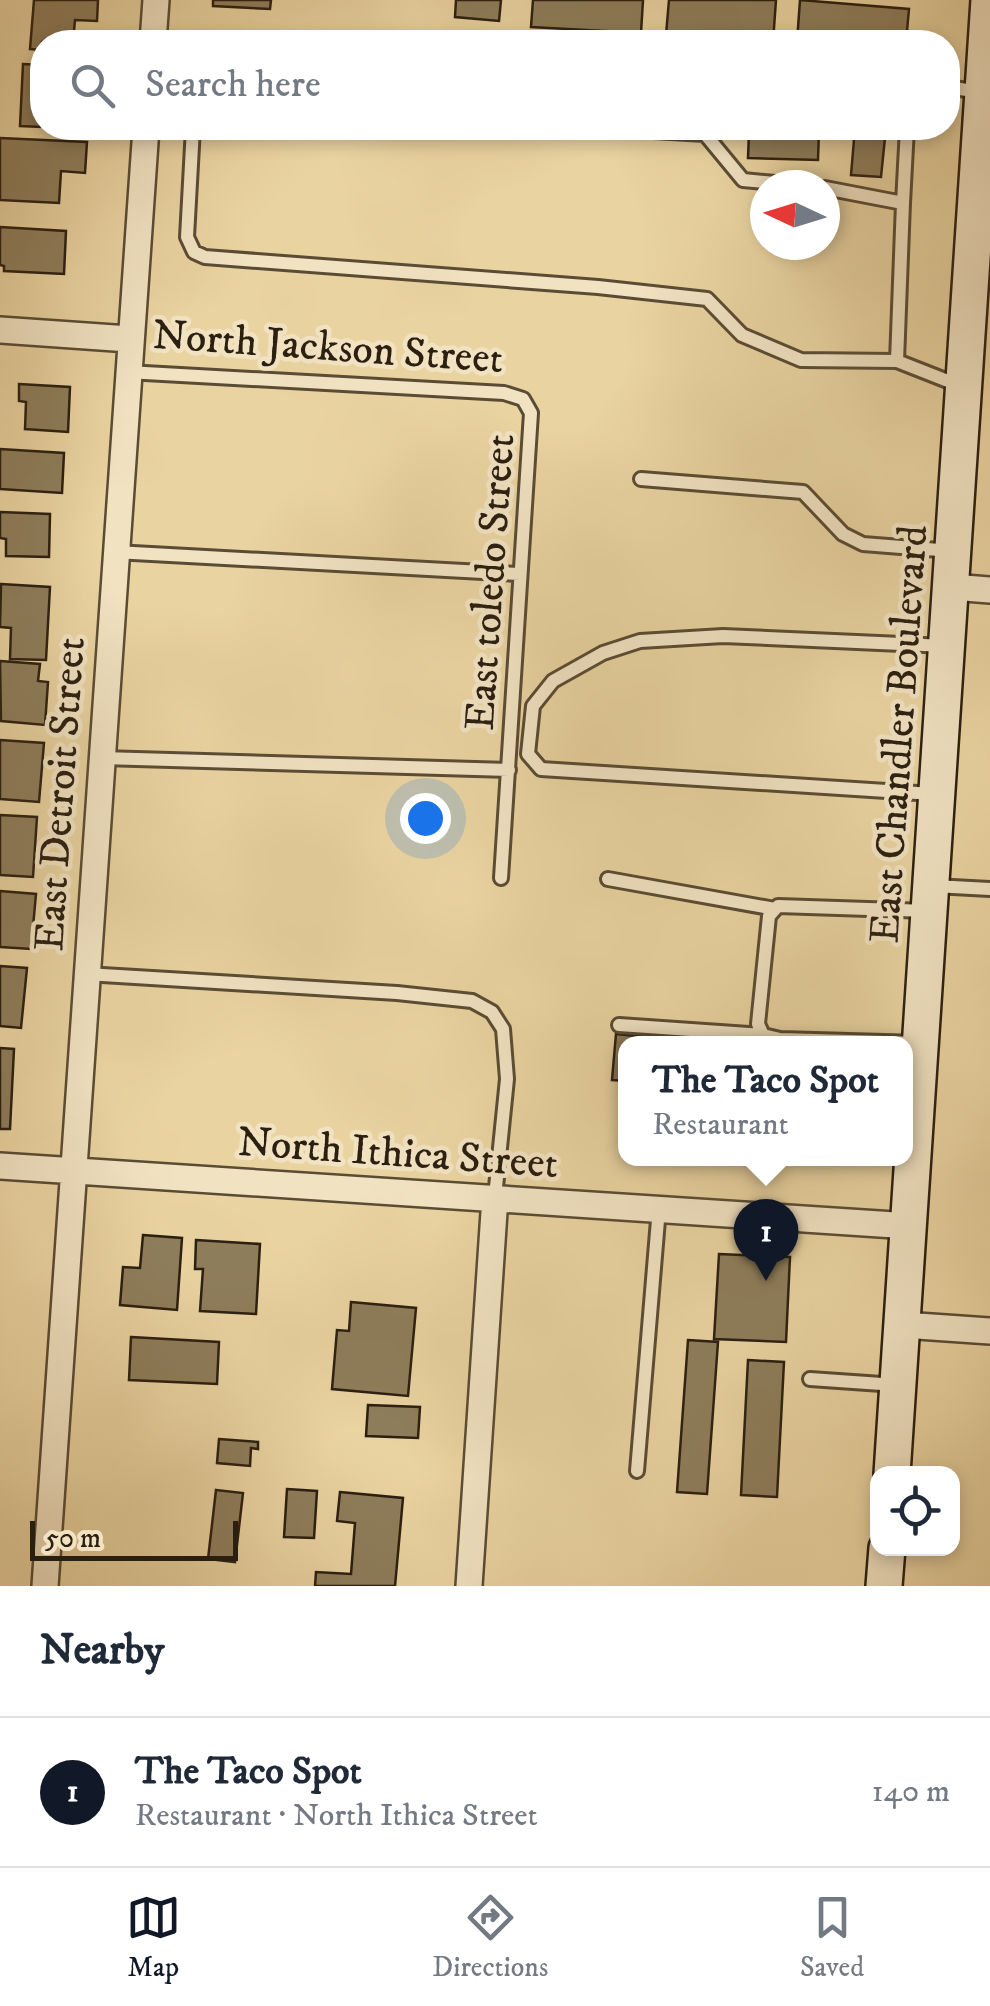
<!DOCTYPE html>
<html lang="en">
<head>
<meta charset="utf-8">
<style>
	:root { --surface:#fff; --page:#f2f2f3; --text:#1f2937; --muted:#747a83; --line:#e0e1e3; --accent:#111827 }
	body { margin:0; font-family:"IM FELL DW Pica",serif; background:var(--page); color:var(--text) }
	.controls { position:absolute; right:30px; bottom:30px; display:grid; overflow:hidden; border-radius:20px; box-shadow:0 5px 15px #0003 }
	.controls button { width:90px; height:90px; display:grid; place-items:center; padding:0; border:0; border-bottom:2px solid var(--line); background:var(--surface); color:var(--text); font:50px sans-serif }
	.compass { position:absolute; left:750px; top:170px; width:90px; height:90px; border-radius:50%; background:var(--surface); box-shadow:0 5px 15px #0003; rotate:274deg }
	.scale { position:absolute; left:30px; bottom:25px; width:208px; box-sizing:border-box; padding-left:10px; border:5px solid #2b1f10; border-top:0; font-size:28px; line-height:35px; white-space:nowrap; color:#2b1f10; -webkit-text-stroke:8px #f1e2c2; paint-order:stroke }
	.you { position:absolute; left:425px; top:818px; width:35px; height:35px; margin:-25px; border:8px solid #fff; border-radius:50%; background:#1a73e8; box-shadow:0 0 0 15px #1a73e833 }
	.badge { display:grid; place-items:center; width:65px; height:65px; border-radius:50%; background:var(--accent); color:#fff; font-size:32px; font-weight:700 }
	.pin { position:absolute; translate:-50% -82px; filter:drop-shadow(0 2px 5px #0008) }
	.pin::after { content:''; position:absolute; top:52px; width:35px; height:30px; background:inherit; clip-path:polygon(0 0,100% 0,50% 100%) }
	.popup { position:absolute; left:618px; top:1036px; width:295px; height:130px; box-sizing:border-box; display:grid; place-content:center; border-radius:20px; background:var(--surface); filter:drop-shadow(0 2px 8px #0005); font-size:32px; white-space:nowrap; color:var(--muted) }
	.popup b { font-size:38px; color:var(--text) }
	.popup::after { content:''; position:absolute; left:50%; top:100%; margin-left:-20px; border:20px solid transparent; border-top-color:var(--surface) }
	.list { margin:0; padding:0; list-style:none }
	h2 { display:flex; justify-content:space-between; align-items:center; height:130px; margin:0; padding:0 40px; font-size:42px }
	h2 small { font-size:32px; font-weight:400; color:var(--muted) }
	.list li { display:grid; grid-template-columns:65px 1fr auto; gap:30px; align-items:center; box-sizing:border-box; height:150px; padding:0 40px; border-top:2px solid var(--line) }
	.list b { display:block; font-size:38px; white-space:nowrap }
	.list p { margin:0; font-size:32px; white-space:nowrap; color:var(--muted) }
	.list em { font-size:32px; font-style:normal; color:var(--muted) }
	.icon { flex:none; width:55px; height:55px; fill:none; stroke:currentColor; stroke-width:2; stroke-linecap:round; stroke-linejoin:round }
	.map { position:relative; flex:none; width:990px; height:1586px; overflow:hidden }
	.search { position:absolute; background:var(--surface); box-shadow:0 5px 15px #0003; left:30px; right:30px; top:30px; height:110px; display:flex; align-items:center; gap:25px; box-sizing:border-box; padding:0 35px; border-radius:40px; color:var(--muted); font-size:38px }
	.sheet { height:280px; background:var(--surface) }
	nav { display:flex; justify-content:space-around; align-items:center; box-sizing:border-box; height:140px; border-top:2px solid var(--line); background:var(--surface); font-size:28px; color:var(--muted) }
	nav a { display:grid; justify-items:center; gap:5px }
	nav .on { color:var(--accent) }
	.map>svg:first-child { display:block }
	.building { fill:#8e7d5b; stroke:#2b1f10; stroke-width:2.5 }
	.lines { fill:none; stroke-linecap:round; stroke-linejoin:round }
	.service-casing { stroke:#5a4c34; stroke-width:18 }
	.minor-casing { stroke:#5a4c34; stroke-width:30 }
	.secondary-casing { stroke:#2b1f10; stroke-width:40 }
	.service { stroke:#f1e2c2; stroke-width:12 }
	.minor { stroke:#f1e2c2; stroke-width:25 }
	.secondary { stroke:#f1e2c2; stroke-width:35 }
	.labels { text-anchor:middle; stroke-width:9; stroke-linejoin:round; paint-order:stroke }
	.street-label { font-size:42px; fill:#2b1f10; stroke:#f1e2c2 }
</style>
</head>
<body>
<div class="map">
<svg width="990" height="1586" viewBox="0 0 990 1586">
	<rect width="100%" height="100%" fill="#e9d3a1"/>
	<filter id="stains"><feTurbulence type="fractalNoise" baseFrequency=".002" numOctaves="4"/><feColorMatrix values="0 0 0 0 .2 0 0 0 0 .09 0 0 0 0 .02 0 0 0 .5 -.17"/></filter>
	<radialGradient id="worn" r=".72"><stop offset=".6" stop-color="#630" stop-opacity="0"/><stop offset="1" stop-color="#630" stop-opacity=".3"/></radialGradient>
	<path class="building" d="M34,0H98L97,21L75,20L73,42H42V50L30,49Z
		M213,0H271L270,9L213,6Z
		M456,0H501L499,21L455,17Z
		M533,0H643L641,33L531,27Z
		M669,0H776L773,42L666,35Z
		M800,0L909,9L906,42H797Z
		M23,64L42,65V127L20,126Z
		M759,128H835V132L819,131L818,160L748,158L749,133H759Z
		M855,128H886L881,177L851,175Z
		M0,138L87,142L85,173L61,171L59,203L0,200Z
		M0,227L66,231L64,274L4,271V266L0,265Z
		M19,384L70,387L68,432L25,429L26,402L19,401Z
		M0,449L64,453L62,493L0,489Z
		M0,512L50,514L49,557L6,556V539L0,538Z
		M1,584L50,587L46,660L10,659L11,628L0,627Z
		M0,661L40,664L38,681L48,682L45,725L1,721Z
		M0,740L44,743L39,802L0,799Z
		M0,815L37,817L33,877L0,875Z
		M0,891L36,894L31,949L0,947Z
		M0,966L27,968L21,1028L0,1026Z
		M616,1034L708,1043L707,1044H626V1081L612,1080Z
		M0,1048L14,1049L10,1129H0Z
		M143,1235L182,1238L177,1310L120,1305L123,1267L140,1268Z
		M196,1240L260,1244L256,1314L200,1311L203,1269H195Z
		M719,1254L790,1257L786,1342L714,1339Z
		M351,1302L416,1308L408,1396L332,1389L337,1330L349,1331Z
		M131,1337L219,1342L217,1384L129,1380Z
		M688,1340L718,1342L707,1494L677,1492Z
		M748,1360L784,1362L777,1497L741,1495Z
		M368,1405L420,1407L418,1438L366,1436Z
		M219,1439L258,1442V1449L251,1448L250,1466L217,1463Z
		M287,1489L317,1491L314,1538L284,1537Z
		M216,1490L243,1493L235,1562L208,1559Z
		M340,1492L403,1498L395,1586H315L316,1572L351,1574L355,1523L337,1521Z"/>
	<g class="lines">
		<defs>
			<path id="service" d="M948,87L979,92
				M193,128L187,237L194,252L205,257L598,287L707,299L742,335L801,360L897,361L958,385
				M601,128L705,134L743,180L796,185
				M825,188L903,203L907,128
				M897,361L903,203
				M127,372L504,393L523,399L531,413L501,878
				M641,479L803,492L843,534L863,544L952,551
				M115,552L519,574
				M102,758L509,770
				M933,794L541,769L528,754L533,706L553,681L603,653L640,641L723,636L946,646
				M608,879L775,909
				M934,886L990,889
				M86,974L397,993L472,1001L492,1012L503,1029L507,1079L495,1197
				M619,1025L763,1035
				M919,1043L780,1039L763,1035L758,1024L769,916L778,906L928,911
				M810,1379L896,1385
				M637,1471L659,1208"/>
			<path id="minor" d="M153,42L156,0
				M0,330L129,339
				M952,587L990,590
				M0,1166L910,1226
				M903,1325L990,1331
				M45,1586L146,128
				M469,1586L495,1197"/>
			<path id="secondary" d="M892,1474L989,0
				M884,1586L887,1548"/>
		</defs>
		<use href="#service" class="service-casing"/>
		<use href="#minor" class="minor-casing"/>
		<use href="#secondary" class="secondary-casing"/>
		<use href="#service" class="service"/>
		<use href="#minor" class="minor"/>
		<use href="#secondary" class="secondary"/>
	</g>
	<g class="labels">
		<g class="street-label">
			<text transform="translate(328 345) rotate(4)" y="15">North Jackson Street</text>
			<text transform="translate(488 582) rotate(-86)" y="15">East toledo Street</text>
			<text transform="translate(897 734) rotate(-86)" y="15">East Chandler Boulevard</text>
			<text transform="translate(58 794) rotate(-86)" y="15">East Detroit Street</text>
			<text transform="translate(398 1151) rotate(4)" y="15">North Ithica Street</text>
		</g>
	</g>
	<rect width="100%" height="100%" filter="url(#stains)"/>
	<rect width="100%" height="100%" fill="url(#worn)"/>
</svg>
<div class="controls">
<button><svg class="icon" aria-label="locate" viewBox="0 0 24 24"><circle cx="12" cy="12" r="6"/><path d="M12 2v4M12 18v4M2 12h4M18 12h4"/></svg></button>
</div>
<svg class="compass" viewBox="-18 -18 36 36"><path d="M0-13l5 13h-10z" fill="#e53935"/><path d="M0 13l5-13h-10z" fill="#747a83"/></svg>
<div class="scale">50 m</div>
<div class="you"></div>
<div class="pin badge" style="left:766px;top:1281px">1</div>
<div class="popup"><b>The Taco Spot</b>Restaurant</div>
<div class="search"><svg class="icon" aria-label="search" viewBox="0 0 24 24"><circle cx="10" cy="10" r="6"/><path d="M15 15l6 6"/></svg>Search here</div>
</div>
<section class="sheet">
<h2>Nearby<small></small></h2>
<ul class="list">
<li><span class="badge">1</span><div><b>The Taco Spot</b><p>Restaurant · North Ithica Street</p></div><em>140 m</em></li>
</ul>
</section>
<nav>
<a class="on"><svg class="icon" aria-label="map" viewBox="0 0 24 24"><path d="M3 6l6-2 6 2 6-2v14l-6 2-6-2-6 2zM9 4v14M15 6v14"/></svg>Map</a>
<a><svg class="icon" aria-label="directions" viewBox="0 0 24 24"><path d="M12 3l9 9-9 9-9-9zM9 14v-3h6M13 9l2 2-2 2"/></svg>Directions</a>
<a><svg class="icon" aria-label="saved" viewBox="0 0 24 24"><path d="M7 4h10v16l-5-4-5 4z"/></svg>Saved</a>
</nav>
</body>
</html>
